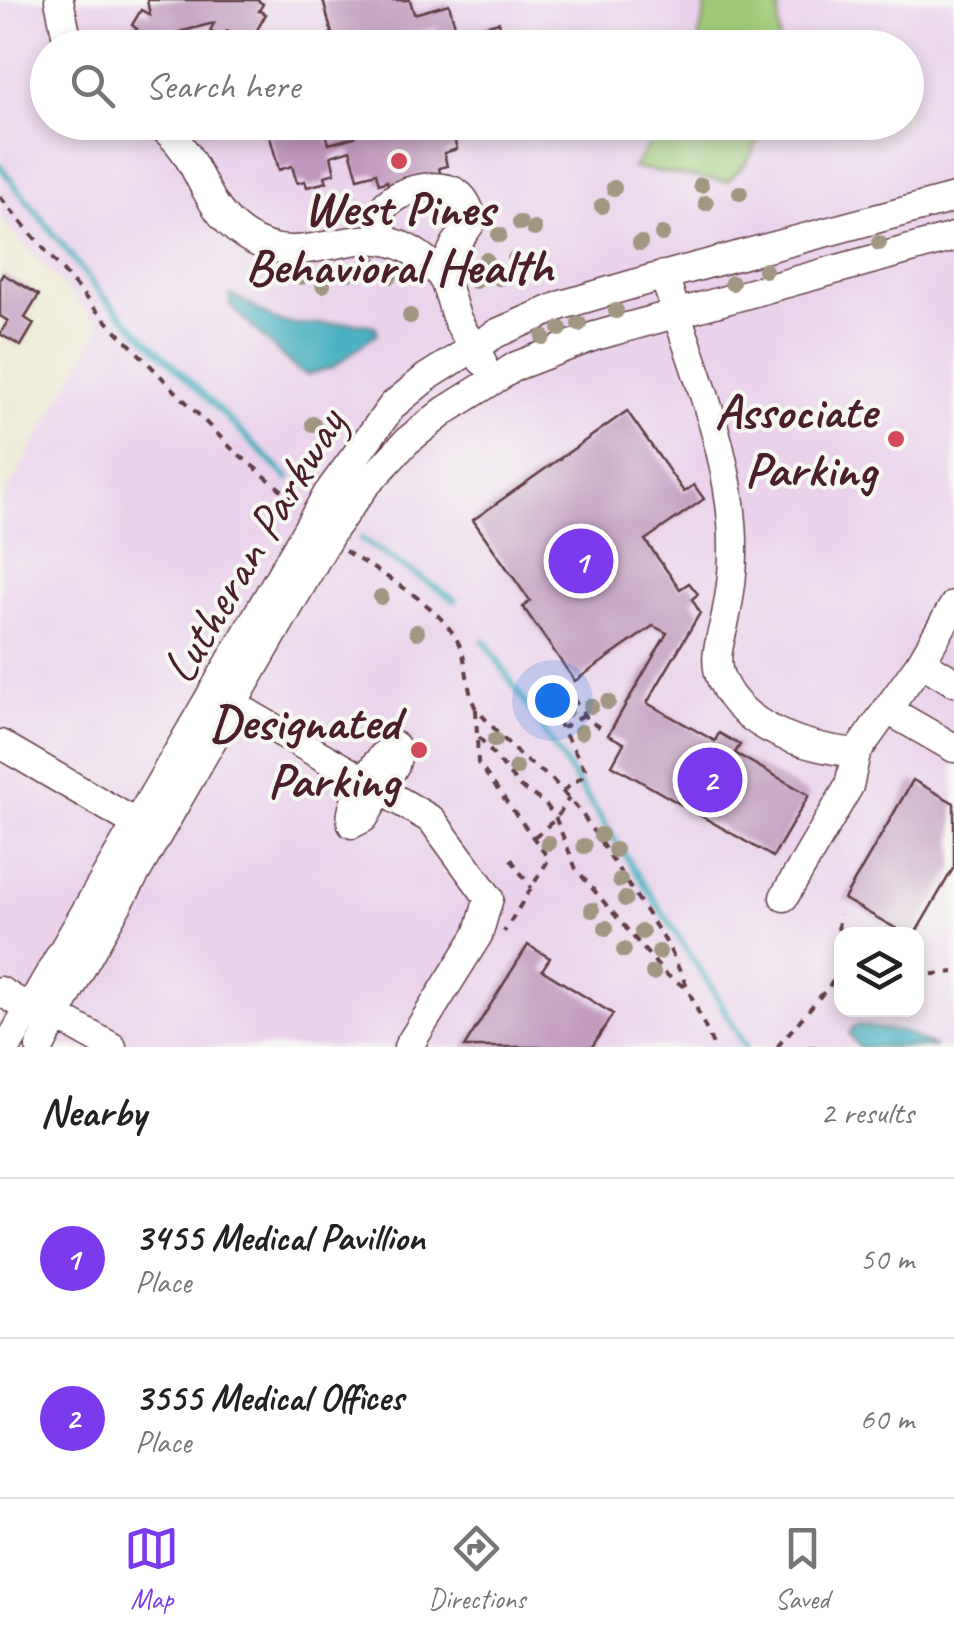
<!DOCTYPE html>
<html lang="en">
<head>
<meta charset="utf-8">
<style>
	:root { --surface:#fff; --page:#f6f6f6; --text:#222; --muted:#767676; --line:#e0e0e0; --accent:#7c3aed }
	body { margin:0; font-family:Caveat,sans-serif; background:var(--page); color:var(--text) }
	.controls { position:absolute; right:30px; bottom:30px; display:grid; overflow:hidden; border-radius:20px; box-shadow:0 5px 15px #0003 }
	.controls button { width:90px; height:90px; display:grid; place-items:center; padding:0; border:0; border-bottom:2px solid var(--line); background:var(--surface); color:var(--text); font:50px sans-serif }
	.you { position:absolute; left:552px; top:700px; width:35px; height:35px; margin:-25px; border:8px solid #fff; border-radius:50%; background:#1a73e8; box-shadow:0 0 0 15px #1a73e833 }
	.badge { display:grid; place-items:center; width:65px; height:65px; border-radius:50%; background:var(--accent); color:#fff; font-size:32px; font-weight:700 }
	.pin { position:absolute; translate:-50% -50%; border:5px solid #fff; box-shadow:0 2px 10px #0006 }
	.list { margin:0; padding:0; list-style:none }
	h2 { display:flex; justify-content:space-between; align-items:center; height:130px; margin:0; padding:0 40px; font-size:42px }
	h2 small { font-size:32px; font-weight:400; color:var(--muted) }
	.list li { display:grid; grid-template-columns:65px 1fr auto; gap:30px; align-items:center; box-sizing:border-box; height:160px; padding:0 40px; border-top:2px solid var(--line) }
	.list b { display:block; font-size:38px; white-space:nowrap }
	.list p { margin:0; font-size:32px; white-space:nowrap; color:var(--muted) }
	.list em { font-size:32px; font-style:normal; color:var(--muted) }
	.icon { flex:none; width:55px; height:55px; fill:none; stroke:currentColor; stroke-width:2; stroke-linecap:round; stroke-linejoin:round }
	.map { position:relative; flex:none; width:954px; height:1047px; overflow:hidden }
	.search { position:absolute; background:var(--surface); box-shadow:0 5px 15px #0003; left:30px; right:30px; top:30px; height:110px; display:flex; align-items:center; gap:25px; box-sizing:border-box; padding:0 35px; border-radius:55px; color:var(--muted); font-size:38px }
	.sheet { height:450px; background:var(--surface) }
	nav { display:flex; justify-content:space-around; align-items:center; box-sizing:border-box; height:140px; border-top:2px solid var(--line); background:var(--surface); font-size:28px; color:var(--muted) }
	nav a { display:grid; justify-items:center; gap:5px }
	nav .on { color:var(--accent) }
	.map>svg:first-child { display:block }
	.built { fill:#ead1ec; fill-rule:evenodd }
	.green { fill:#9fcb78; stroke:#747552; stroke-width:2.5 }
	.water { fill:#42aec0; stroke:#466676; stroke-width:2.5 }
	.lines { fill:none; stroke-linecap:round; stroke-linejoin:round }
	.stream { stroke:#42aec0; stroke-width:6 }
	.building { fill:#c097bd }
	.minor-casing { stroke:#623d44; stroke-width:31 }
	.path { stroke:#623d44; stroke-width:4; stroke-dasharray:8 8; stroke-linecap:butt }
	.minor { stroke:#fff; stroke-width:28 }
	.tree { fill:#a19681 }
	.poi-dot { fill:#d1495b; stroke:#f6f6f2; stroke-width:4 }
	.labels { text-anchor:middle; stroke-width:8; stroke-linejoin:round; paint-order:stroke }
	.poi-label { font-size:50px; font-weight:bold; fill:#4a1f2b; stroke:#f6f6f2; text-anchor:end }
	.street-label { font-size:50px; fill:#4a1f2b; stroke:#f6f6f2 }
</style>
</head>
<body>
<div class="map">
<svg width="954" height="1047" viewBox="0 0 954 1047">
	<rect width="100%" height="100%" fill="#f6f6f2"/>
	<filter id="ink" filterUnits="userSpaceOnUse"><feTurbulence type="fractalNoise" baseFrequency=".01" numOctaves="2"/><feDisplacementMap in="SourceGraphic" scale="20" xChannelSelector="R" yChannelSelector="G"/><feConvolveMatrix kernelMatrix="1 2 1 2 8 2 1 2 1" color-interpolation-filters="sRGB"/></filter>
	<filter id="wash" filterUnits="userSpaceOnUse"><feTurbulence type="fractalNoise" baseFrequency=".0048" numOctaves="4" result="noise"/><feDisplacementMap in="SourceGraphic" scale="40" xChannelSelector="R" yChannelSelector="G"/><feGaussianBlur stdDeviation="2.25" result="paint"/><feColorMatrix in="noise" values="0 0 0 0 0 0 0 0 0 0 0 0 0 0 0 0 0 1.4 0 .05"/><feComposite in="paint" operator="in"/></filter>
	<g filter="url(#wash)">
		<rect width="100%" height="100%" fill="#ece8cf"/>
		<path class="built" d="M0,0H954V1047H0V504L101,327L0,218ZM48,48H906V122H48ZM842,934H916V1009H842Z"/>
		<path class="green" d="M707,0H779V47H697Z
			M664,123V122L768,123L746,163L727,182L633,168Z"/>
		<path class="water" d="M230,295C250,301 265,319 287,323C316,328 348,317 376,327L377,334L333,367L307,375L296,369L230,306Z
			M858,1025L903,1032L935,1047H858L849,1034L853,1027Z"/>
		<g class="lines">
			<path class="stream" d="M0,166L101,294L288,478
				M361,539L455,600
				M484,640L712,988L745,1047"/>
		</g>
		<g id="blocks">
			<path class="building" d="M147,0H257L263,4L259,11L266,14L253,37L245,32L241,38L227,31L223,39L210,31L214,23L179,32L187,37L182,48H138L139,45L130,40L137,29L132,25L141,10L150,15Z
				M323,0H410L414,14L449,4L457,33L499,22L506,48H443L437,27L399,37L401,43L383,48H287L332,34Z
				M266,122H323L329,144L355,137L352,129L364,126L363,122H449L457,149L444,153L447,166L439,168L441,176L389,189L387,181L379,184L376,173L358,178L350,150L331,156L335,173L325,176L327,182L307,187L305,181L297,183L292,166L279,170Z
				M479,122H507L510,132L491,137L489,130L482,132Z
				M3,274L39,295L25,318L34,324L21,346L0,334L8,321L0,316V279Z
				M627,411L684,492L694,485L704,499L645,540L680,589L689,583L698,594L692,599L700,613L647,703L715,741L719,733L740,745L735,753L809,795L773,857L612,765L624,743L608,735L667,633L653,626L575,681L523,607L530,601L473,520Z
				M913,780L954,803V867L915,934H906L844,899Z
				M528,945L550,958L542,970L613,1014L592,1047H464Z"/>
		</g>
	</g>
	<g filter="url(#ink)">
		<use href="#blocks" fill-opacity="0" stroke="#623d44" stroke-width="2.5"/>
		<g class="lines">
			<defs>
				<path id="minor" d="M59,0L69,48
					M155,122C204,155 197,203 244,235C314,282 366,197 438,272C449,283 451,307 458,321C465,335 474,348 482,361
					M385,238C382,231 379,223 380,215C387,190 439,180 457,193C467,200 469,210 473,220L455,245L442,274
					M664,275C692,366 735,458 733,554C733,574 730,595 726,615C722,638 711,658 722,681C744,730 808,748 856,753
					M921,662L954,682
					M220,697L432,820L489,898L478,935L408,1047
					M888,710L954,748
					M0,744L151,832
					M395,746L397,757L395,765L364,818L352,824C347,805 377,755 395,746Z
					M784,897L849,786L856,753L921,662L954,605
					M0,991L30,1009L55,1015L112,1047
					M7,1047L328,493L393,405L427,377L497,333L562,305L651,279L954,198
					M40,1047L84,963L334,528L365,486L407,441L446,410L516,366L595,336L954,237"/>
			</defs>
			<use href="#minor" class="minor-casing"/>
			<path class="path" d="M0,197L96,310L231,448L296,502
				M345,551C382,575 435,601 457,640C469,662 465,687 476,709L520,756L552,779L582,814L668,945L714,1047
				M476,709L478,763L549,859L504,932
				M562,728L584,715
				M479,737L520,787L545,803L556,819L576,869L664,973L686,988
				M563,791L582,777L585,769L555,717V701L563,696L573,698L587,719L603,730
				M534,837L556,819L569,798
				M511,859L531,888
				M916,976L954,972
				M836,978L839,914
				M777,1047L836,978H842
				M808,1047H819"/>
			<use href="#minor" class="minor"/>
		</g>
		<g class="tree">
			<circle cx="701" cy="185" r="8"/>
			<circle cx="614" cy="188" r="8"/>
			<circle cx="740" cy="193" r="8"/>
			<circle cx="706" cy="203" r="8"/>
			<circle cx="602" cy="206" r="8"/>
			<circle cx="520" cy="223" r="8"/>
			<circle cx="534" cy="229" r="8"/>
			<circle cx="662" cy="234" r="8"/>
			<circle cx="499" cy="235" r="8"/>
			<circle cx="640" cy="243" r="8"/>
			<circle cx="879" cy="243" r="8"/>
			<circle cx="515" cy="259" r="8"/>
			<circle cx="486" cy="260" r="8"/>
			<circle cx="371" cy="262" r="8"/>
			<circle cx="765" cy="270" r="8"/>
			<circle cx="349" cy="273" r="8"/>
			<circle cx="390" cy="276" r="8"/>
			<circle cx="301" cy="277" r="8"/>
			<circle cx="499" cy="278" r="8"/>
			<circle cx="475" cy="281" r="8"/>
			<circle cx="732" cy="283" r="8"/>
			<circle cx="323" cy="285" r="8"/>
			<circle cx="616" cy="311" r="8"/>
			<circle cx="410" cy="316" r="8"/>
			<circle cx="579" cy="324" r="8"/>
			<circle cx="560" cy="329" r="8"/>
			<circle cx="543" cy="337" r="8"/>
			<circle cx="313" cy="424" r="8"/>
			<circle cx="381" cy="597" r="8"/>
			<circle cx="417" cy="632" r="8"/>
			<circle cx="608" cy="702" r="8"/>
			<circle cx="591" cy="706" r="8"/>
			<circle cx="566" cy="710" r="8"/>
			<circle cx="581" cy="732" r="8"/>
			<circle cx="495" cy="740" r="8"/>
			<circle cx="516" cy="768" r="8"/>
			<circle cx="601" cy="835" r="8"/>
			<circle cx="548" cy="843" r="8"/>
			<circle cx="584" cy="846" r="8"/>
			<circle cx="615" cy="850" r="8"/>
			<circle cx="620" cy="880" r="8"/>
			<circle cx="625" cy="899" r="8"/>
			<circle cx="592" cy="910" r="8"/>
			<circle cx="606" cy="928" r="8"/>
			<circle cx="642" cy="932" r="8"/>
			<circle cx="624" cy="950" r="8"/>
			<circle cx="659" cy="952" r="8"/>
			<circle cx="653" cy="973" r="8"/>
		</g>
	</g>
	<g class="poi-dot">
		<circle cx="399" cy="161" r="10"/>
		<circle cx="896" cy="439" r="10"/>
		<circle cx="419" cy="750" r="10"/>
	</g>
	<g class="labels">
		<g class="poi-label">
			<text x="399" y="225" text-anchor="middle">West Pines<tspan x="399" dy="58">Behavioral Health</tspan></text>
			<text x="876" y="428">Associate<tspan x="876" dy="58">Parking</tspan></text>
			<text x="399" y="739">Designated<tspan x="399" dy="58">Parking</tspan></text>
		</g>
		<g class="street-label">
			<text transform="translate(252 545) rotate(-59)" y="18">Lutheran Parkway</text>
		</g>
	</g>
</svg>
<div class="controls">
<button><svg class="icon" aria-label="layers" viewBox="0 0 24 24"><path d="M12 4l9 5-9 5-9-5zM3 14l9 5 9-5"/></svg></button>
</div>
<div class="you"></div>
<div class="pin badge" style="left:581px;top:561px">1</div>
<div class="pin badge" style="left:710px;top:780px">2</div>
<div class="search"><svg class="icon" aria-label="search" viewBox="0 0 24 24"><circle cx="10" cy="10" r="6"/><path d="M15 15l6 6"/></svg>Search here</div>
</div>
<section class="sheet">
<h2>Nearby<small>2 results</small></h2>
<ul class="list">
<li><span class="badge">1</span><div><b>3455 Medical Pavillion</b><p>Place</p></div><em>50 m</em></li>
<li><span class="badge">2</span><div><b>3555 Medical Offices</b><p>Place</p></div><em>60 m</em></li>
</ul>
</section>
<nav>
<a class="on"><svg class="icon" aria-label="map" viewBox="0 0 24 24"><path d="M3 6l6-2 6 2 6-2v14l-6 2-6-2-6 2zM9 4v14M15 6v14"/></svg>Map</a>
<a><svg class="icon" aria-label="directions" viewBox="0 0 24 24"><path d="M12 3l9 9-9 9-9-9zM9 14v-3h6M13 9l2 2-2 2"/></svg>Directions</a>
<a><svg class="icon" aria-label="saved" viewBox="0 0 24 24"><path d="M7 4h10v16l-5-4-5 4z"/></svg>Saved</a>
</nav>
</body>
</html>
